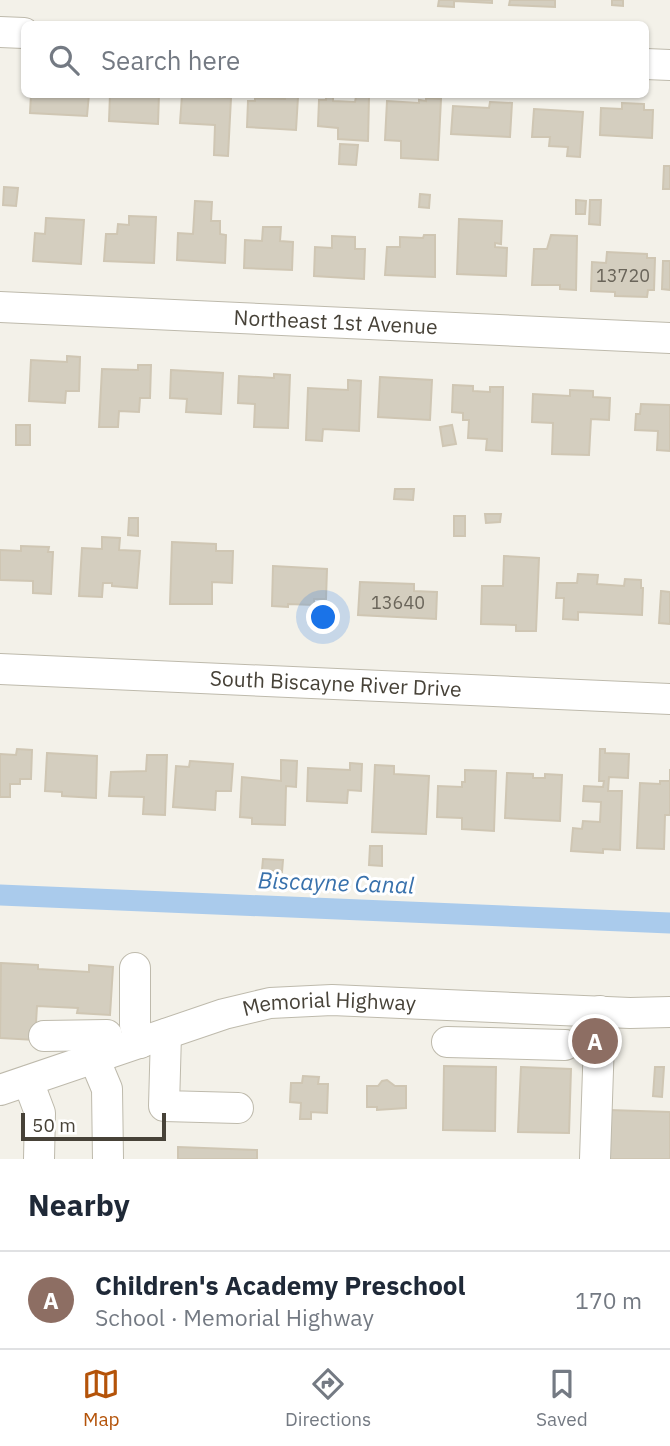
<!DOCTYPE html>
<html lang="en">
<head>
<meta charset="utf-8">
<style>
	:root { --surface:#fff; --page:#f2f2f3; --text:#1f2937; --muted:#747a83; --line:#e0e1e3; --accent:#b45309 }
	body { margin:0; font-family:"IBM Plex Sans",sans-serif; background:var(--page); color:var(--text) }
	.scale { position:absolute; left:21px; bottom:18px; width:145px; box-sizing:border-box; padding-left:7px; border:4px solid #474238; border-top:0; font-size:19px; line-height:24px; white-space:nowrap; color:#474238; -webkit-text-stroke:5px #fff; paint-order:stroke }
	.you { position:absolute; left:324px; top:618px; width:24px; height:24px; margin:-18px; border:5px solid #fff; border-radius:50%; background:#1a73e8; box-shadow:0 0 0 10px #1a73e833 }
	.badge { display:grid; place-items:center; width:46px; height:46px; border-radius:50%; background:var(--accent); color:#fff; font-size:23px; font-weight:700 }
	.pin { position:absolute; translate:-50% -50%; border:4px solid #fff; box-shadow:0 2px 7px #0006 }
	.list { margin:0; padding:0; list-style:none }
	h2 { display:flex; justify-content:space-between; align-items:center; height:91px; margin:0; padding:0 28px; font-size:30px }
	h2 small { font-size:23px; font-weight:400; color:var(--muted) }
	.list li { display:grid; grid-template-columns:46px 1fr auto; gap:21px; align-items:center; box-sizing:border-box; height:98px; padding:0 28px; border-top:2px solid var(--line) }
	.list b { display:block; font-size:26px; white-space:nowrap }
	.list p { margin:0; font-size:23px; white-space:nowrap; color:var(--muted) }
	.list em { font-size:23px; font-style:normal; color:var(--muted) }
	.icon { flex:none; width:38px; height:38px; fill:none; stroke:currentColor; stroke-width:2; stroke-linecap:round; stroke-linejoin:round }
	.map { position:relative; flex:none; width:670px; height:1159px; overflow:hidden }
	.search { position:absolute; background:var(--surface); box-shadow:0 2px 5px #0004; left:21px; right:21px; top:21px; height:77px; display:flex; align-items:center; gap:18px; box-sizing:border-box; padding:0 24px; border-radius:10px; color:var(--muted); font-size:26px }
	.sheet { height:189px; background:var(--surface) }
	nav { display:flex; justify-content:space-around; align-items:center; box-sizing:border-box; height:98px; border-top:2px solid var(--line); background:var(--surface); font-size:19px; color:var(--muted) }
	nav a { display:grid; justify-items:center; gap:4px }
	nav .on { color:var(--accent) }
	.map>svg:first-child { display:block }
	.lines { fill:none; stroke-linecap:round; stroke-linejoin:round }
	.canal { stroke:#aacbec; stroke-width:21 }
	.building { fill:#d4cebf; stroke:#cfc6b3; stroke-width:2 }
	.minor-casing { stroke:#bebaac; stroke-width:32 }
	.minor { stroke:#fff; stroke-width:30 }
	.labels { text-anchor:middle; stroke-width:6; stroke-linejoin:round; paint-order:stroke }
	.number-label { font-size:18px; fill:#6a655a }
	.street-label { font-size:21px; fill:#474238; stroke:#fff }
	.water-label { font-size:23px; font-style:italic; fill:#3871ac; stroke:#fff }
</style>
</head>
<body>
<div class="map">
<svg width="670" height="1159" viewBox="0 0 670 1159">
	<rect width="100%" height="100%" fill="#f3f1e9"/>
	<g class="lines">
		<path class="canal" d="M0,895L670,923"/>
	</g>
	<path class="building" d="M439,0H492V3L454,1V7L438,6Z
		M510,0H555V7L509,5Z
		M612,0H623V6L612,5Z
		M31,94H89L87,116L30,113Z
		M110,94H159L158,124L109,121Z
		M182,95L231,98L228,156L214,155L215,125L180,123Z
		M285,96L298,97L296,130L247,127L248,101H255V98L285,99Z
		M326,96L333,97V101L355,102L356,97H369L368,141L338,139V128L318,126L319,100H326Z
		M426,98L441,99L438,160L401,158V141L385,140L387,101L419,103V100L426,101Z
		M490,102L512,103L510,137L451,134L453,106L489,108Z
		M622,103L644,104V110H653L652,138L600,135L601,108L622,109Z
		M534,109L583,112L580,157L567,156L568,147L549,146L550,137H532Z
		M340,144L358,145L356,165L339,164Z
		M664,166H670V189H663Z
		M4,187L18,188L16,206L3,205Z
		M420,194L430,195L429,208L419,207Z
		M576,200L586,201L585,214H576Z
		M590,200H601L600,225L589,224Z
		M195,201L212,202L211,221H220V234L226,235L225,263L177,260L178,233L193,234Z
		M129,216L156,217L154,263L104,261L106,234H117L118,224L129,225Z
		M46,218L84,220L81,264L33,261L35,233L45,234Z
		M459,219L502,221L501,244L495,243V247L507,248L506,276L457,274Z
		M263,227H281L280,241L293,242L292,270L244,268L245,240L262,241Z
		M424,235H435V277L385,275L387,247H400V237L423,238Z
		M551,235L577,236L576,290L560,289V285H532L534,249H547Z
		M332,236L355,237V249H365L364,279L314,276L315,247L332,248Z
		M607,252L647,254V258H655L654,290H648L647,297L615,296V292L591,291L592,262L606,263Z
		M663,261H670V290L662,289Z
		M67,356L80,357L79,391H66L65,403L29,401L31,360L67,362Z
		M138,365H151L150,398H140L139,412L119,411L118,427H99L102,369L138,370Z
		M171,370L223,373L221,414L186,412L187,399L170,398Z
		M274,374L290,375L288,428L254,427L255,404L238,403L239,376L274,378Z
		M380,377L432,380L430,420L378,417Z
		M348,380L361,381L359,431L323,429L322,441L306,440L308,388L348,390Z
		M453,385L473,386V391L490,392V387H503L502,451L486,450L487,439L468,438L469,420H463V413L452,412Z
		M570,390L593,391V397L610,398L609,420L591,419L589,455L552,454L553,423L532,422L533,394L570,396Z
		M641,404L670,405V451L657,450L658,431L635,430L636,414H640Z
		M16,425H30V445H16Z
		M452,425L456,444L443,446L440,427Z
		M395,489H414L413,500L394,499Z
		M485,514H501L500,522L486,523Z
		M454,516H465V536H454Z
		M129,518H138V536L128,535Z
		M102,537L120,538L119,550L140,551L137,588L112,586V583H103L102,597L79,596L82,548L102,549Z
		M172,542L216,544V551H233L232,583L212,582V604H170Z
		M21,546L49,547L48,552H53L51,594L33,593V581L0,580V550L21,551Z
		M504,556L539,558L536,631H516V625L481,624L482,586H503Z
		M273,566L327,569L326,599H314V605L288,604V607L272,606Z
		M578,574L598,575L597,584L624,586L625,579L641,580V588H643L642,615L578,612V620L563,619L564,598H556L557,583H577Z
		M360,582L414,584V591L437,592L436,619L358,615Z
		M661,591L670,592V624L659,623Z
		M17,749L32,750L31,779H20V784H10V797H0V754L16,755Z
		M600,749H605V753L629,754L628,778L609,777L608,791H622L620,850L603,849V853L571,851L573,828L582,829L583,821L600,822L601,802L583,801L584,786L603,787L604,781H599Z
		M47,753L97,756L96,798L62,796V792L45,791Z
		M147,755H167L165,815L143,814L144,797L109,796L111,772L146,771Z
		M281,760L297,761L296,787L286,786L285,825L252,824V818L240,817L242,777L281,781Z
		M190,761L233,764L231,791H216L215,810L173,807L176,766L189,767Z
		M350,763L362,764L361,791L348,790L347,803L307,801L308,768L350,770Z
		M375,765L394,766V774L429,776L426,834L372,832Z
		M670,769V815H665L664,849L637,848L640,783L660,784V781H670Z
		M465,770L496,771L494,831L462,829V818L437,817L438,786L462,787V782H465Z
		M507,773L533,774V778H545V774L562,775L560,821L505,818Z
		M370,846H382V866L369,865Z
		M263,859L283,860L282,872L262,870Z
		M1,963L38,965V969L89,972V965L113,967L110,1015L77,1013L78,1008L37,1006L35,1040L0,1038Z
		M444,1066L496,1067L495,1131L443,1130Z
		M521,1067L571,1069L569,1133L518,1132Z
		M655,1067H664L662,1097L653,1096Z
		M303,1076L319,1077L318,1084H328L327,1113L311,1112V1119H300L301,1103L290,1102L291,1083H302Z
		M387,1080L395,1086H406V1108L377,1110V1107H367V1086H378L382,1081Z
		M609,1110L670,1112V1159H607Z
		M178,1147L257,1150V1159H178Z"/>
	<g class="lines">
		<defs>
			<g id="minor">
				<path d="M0,32L24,33"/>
				<path d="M646,64L670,65"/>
				<path id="s1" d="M0,307L670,338"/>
				<path id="s2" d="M0,669L670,699"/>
				<path d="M135,968V1025L140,1043"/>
				<path d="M166,1034L164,1106L238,1108"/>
				<path d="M44,1036L107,1035L110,1052"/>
				<path d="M447,1042L565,1045"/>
				<path d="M94,1058L107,1089L108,1159"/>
				<path d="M28,1081L40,1113L39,1159"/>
				<path id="s3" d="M0,1090L224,1014L270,1003L332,1000L630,1013L670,1012"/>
				<path d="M595,1159L600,1011"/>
			</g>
		</defs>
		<use href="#minor" class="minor-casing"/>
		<use href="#minor" class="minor"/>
	</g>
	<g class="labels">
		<g class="number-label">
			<text x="623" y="282">13720</text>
			<text x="398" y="609">13640</text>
		</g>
		<g class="street-label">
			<text dy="7" stroke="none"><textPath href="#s1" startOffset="336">Northeast 1st Avenue</textPath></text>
			<text dy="7" stroke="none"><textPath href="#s2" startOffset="336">South Biscayne River Drive</textPath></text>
			<text dy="7" stroke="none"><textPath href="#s3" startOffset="343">Memorial Highway</textPath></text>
		</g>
		<g class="water-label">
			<text transform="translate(336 883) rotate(2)" y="8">Biscayne Canal</text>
		</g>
	</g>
</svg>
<div class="scale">50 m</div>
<div class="you"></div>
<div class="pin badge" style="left:595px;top:1041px;background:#8d6e63">A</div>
<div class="search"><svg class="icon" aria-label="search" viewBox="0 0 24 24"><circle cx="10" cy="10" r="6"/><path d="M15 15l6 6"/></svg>Search here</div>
</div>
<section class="sheet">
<h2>Nearby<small></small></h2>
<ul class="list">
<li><span class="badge" style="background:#8d6e63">A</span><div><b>Children's Academy Preschool</b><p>School · Memorial Highway</p></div><em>170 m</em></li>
</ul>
</section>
<nav>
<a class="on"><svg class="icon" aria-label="map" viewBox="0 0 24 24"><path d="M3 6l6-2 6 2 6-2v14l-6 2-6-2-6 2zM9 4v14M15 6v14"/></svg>Map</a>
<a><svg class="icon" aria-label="directions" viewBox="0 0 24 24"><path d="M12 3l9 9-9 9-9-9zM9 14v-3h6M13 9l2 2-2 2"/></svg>Directions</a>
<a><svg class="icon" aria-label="saved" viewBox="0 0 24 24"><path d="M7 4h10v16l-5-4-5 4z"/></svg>Saved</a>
</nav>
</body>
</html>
